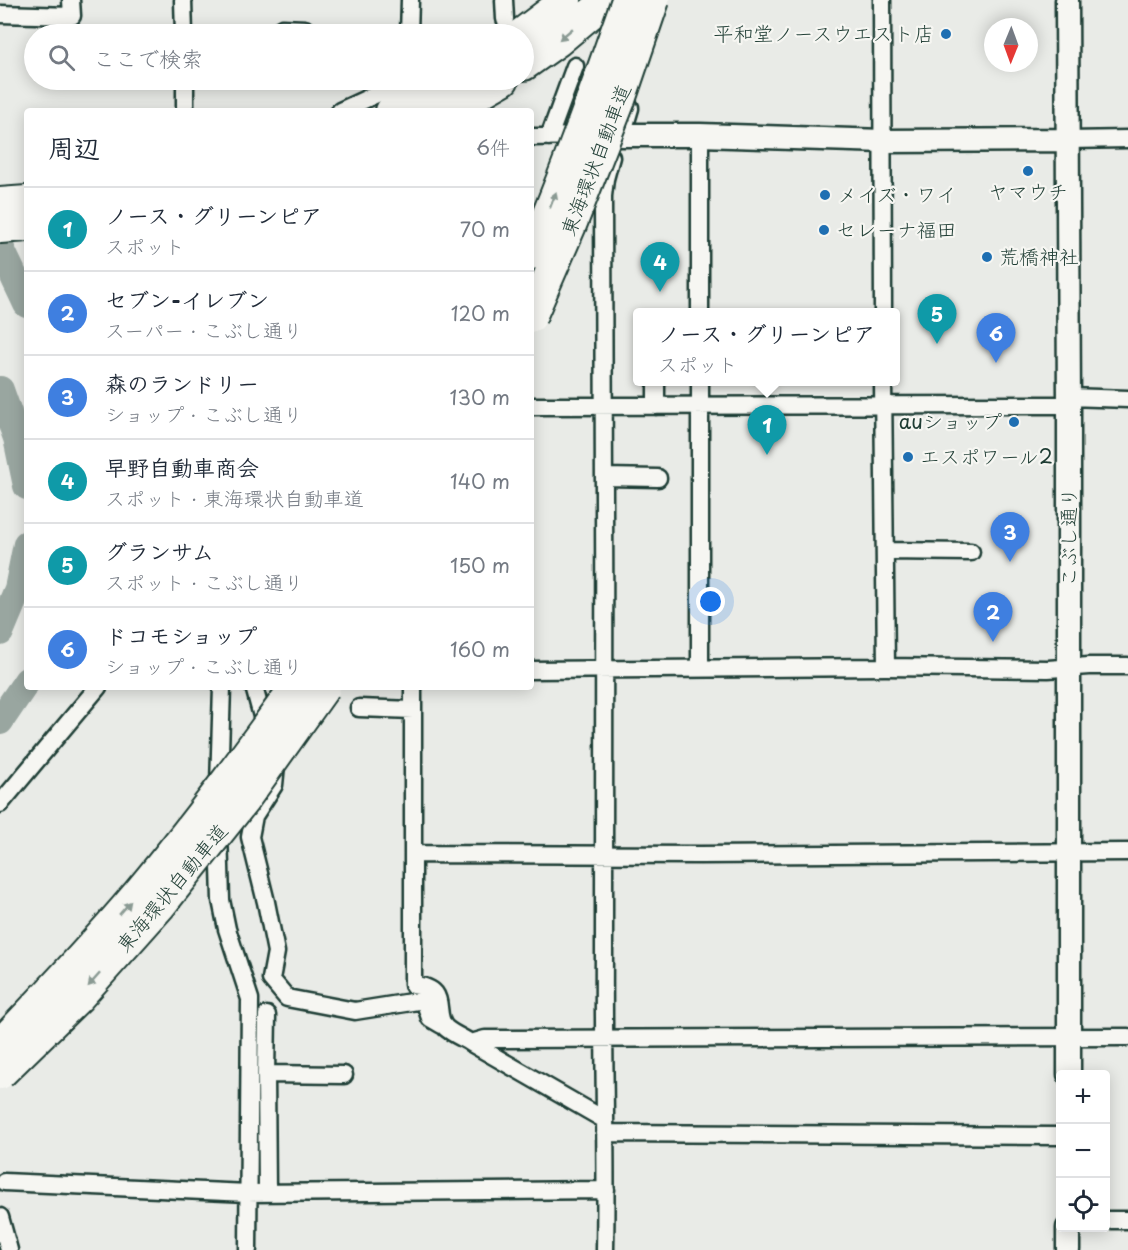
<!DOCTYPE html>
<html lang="ja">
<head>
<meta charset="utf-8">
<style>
	:root { --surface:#fff; --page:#f2f2f3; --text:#1f2937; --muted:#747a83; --line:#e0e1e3; --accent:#0f766e }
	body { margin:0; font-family:"Playpen Sans","Klee One",sans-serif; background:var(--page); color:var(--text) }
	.controls { position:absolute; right:18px; bottom:18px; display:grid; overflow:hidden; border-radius:6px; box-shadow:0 3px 15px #0003 }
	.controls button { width:54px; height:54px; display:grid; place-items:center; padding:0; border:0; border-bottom:2px solid var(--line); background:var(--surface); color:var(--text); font:30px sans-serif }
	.compass { position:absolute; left:984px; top:18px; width:54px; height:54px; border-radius:50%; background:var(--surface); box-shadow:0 3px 15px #0003; rotate:181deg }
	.you { position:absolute; left:711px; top:602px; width:21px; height:21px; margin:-15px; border:4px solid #fff; border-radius:50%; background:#1a73e8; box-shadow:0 0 0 9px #1a73e833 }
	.badge { display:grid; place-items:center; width:39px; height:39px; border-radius:50%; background:var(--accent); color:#fff; font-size:20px; font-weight:700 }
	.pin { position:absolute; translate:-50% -50px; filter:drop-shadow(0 2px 3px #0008) }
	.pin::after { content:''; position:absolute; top:32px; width:21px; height:18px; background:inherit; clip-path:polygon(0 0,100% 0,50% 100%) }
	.popup { position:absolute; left:633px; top:308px; width:267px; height:78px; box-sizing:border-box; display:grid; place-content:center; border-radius:6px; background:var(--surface); filter:drop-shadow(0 2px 4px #0005); font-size:20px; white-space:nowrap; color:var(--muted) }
	.popup b { font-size:22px; color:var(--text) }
	.popup::after { content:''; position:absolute; left:50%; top:100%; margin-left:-12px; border:12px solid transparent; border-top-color:var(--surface) }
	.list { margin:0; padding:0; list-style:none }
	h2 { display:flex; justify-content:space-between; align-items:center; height:78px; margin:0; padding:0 24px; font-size:26px }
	h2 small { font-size:20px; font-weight:400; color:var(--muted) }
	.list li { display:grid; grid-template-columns:39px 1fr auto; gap:18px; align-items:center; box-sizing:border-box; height:84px; padding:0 24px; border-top:2px solid var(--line) }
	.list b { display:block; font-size:22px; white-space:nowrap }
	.list p { margin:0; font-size:20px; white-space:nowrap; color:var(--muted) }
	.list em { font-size:20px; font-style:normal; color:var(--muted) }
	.icon { flex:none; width:33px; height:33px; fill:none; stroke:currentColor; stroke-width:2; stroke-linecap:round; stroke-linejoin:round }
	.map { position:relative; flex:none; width:1128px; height:1250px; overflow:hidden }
	.search { position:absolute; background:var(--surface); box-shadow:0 3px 15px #0003; left:24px; top:24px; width:510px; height:66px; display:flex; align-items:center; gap:15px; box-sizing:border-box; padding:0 21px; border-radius:33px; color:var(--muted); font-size:22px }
	.panel { position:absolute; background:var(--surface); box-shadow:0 3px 15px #0003; left:24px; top:108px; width:510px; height:582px; border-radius:6px }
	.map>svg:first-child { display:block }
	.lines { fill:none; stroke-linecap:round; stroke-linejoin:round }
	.river { stroke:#99a6a0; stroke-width:28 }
	.street-casing { stroke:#1f3d34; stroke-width:21 }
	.secondary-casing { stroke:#1f3d34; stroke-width:27 }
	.highway-casing { stroke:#1f3d34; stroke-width:34 }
	.street { stroke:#f6f6f2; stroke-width:16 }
	.secondary { stroke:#f6f6f2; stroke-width:22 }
	.highway { stroke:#f6f6f2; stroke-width:30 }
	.highway-bridge-casing { stroke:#1f3d34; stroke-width:34; stroke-linecap:butt }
	.highway-bridge { stroke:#f6f6f2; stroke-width:30 }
	.oneway { fill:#8a9a93 }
	.poi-dot { fill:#1f6fb2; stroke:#f6f6f2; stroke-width:2 }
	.labels { text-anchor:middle; stroke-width:4.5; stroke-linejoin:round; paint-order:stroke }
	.poi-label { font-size:20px; fill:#1f3d34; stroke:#f6f6f2; text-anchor:start }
	.street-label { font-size:20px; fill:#1f3d34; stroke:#f6f6f2 }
</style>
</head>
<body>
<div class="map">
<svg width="1128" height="1250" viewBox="0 0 1128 1250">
	<rect width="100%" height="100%" fill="#e9ebe7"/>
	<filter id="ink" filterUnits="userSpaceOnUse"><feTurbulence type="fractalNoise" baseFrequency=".0167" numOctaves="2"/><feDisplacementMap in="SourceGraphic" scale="12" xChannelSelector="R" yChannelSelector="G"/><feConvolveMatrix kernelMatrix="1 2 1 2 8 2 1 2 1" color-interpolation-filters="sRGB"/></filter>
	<g filter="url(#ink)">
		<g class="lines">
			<path class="river" d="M0,247L27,304
				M0,390L17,438L27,486
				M0,632L18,589L27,544
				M0,721L27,681"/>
			<defs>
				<path id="street" d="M183,0L184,34
					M504,0L505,19
					M882,0L883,312
					M0,14L72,16L71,0
					M275,34L282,28L305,29
					M409,34L410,0
					M185,80V111
					M340,111L407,80
					M700,135V312
					M531,137L584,136
					M549,137L575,66
					M1068,140L1128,139
					M656,382V406
					M883,382L886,667
					M1069,397L1128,399
					M531,406L1069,405
					M605,477L658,478
					M885,551L971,552
					M700,669V382
					M531,670L886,667L1048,669L1089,666H1128
					M254,687L266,731
					M413,687V985C452,988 431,1014 446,1028C453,1034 463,1038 471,1043L485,1039L1128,1037
					M359,708L413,710
					M275,762L276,765L274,785L254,816L250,837L266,902L276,952L271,979L287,998L355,1011L424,1000L430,1018L442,1025
					M219,785L222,687
					M0,804L98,687
					M219,832L221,900L227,929L250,999L248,1250
					M413,854L700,855L1128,852
					M267,1015L266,1074L267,1192
					M471,1043L605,1120
					M266,1074L344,1075
					M605,1133L1060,1136
					M4,1182L248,1193L606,1190
					M0,1217L9,1250
					M1106,1220H1128
					M605,1250C607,1151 603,1052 604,954C604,701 605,449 603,196L605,179L611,157"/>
				<path id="secondary" d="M1067,0L1069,405V1074
					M627,108L619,135H700L883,141L1068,140
					M1068,1250V1228"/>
				<path id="highway" d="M521,34L566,0
					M524,65L558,41L607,0
					M391,111L427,94L452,80
					M449,111L503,80
					M0,203L27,201
					M0,228L27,226"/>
			</defs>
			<use href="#street" class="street-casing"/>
			<use href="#secondary" class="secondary-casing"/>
			<use href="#highway" class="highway-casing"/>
			<use href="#street" class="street"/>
			<use href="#secondary" class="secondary"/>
			<use href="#highway" class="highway"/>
			<defs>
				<path id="highway-bridge" d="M531,254C567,171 597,85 627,0
					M531,317L571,225L620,100L654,0
					M0,1044C47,995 94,945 138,893C193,827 245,757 295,687
					M0,1074L79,997L161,905L243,802L325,687"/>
			</defs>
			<use href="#highway-bridge" class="highway-bridge-casing"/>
			<use href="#highway-bridge" class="highway-bridge"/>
		</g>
		<defs><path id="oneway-solid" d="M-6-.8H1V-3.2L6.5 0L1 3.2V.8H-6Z" transform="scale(1.5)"/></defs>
		<g class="oneway">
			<use href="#oneway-solid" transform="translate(566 34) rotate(140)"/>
			<use href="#oneway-solid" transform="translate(553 200) rotate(-69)"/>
			<use href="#oneway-solid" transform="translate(125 908) rotate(-49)"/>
			<use href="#oneway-solid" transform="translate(94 980) rotate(132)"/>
		</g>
	</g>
	<g class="poi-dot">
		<circle cx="946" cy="34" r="6"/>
		<circle cx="1028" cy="171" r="6"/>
		<circle cx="825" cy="195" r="6"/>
		<circle cx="824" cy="230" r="6"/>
		<circle cx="987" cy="257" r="6"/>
		<circle cx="1014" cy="422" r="6"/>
		<circle cx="908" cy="457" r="6"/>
	</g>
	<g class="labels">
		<g class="poi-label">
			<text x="934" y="41" text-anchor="end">平和堂ノースウエスト店</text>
			<text x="1028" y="199" text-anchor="middle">ヤマウチ</text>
			<text x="837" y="202">メイズ・ワイ</text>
			<text x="836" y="237">セレーナ福田</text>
			<text x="999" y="264">荒橋神社</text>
			<text x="1002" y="429" text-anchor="end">auショップ</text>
			<text x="920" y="464">エスポワール2</text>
		</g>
		<g class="street-label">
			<text transform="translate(596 160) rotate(-69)" y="7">東海環状自動車道</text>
			<text transform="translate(1069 537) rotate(-90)" y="7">こぶし通り</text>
			<text transform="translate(172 888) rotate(-50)" y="7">東海環状自動車道</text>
		</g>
	</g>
</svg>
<div class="controls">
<button>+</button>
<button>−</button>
<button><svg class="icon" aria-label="locate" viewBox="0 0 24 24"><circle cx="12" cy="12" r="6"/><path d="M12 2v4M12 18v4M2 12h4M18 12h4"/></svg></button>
</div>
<svg class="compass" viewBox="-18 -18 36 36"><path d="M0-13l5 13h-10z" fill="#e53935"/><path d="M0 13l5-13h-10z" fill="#747a83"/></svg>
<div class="you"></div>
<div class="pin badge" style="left:767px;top:455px;background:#0f9aa8">1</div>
<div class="popup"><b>ノース・グリーンピア</b>スポット</div>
<div class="pin badge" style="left:993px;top:642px;background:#3f7fe0">2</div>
<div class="pin badge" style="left:1010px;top:562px;background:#3f7fe0">3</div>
<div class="pin badge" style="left:660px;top:292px;background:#0f9aa8">4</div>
<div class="pin badge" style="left:937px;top:344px;background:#0f9aa8">5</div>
<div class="pin badge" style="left:996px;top:363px;background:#3f7fe0">6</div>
<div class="search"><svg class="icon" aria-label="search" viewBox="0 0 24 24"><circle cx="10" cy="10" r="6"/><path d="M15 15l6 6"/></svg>ここで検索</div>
<section class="panel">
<h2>周辺<small>6件</small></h2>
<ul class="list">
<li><span class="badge" style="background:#0f9aa8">1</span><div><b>ノース・グリーンピア</b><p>スポット</p></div><em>70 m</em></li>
<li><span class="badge" style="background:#3f7fe0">2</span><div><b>セブン-イレブン</b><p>スーパー · こぶし通り</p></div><em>120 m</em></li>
<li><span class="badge" style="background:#3f7fe0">3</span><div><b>森のランドリー</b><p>ショップ · こぶし通り</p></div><em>130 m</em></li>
<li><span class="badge" style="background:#0f9aa8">4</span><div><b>早野自動車商会</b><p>スポット · 東海環状自動車道</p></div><em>140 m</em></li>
<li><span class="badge" style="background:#0f9aa8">5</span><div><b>グランサム</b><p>スポット · こぶし通り</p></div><em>150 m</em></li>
<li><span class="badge" style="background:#3f7fe0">6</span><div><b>ドコモショップ</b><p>ショップ · こぶし通り</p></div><em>160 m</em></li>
</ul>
</section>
</div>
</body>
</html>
